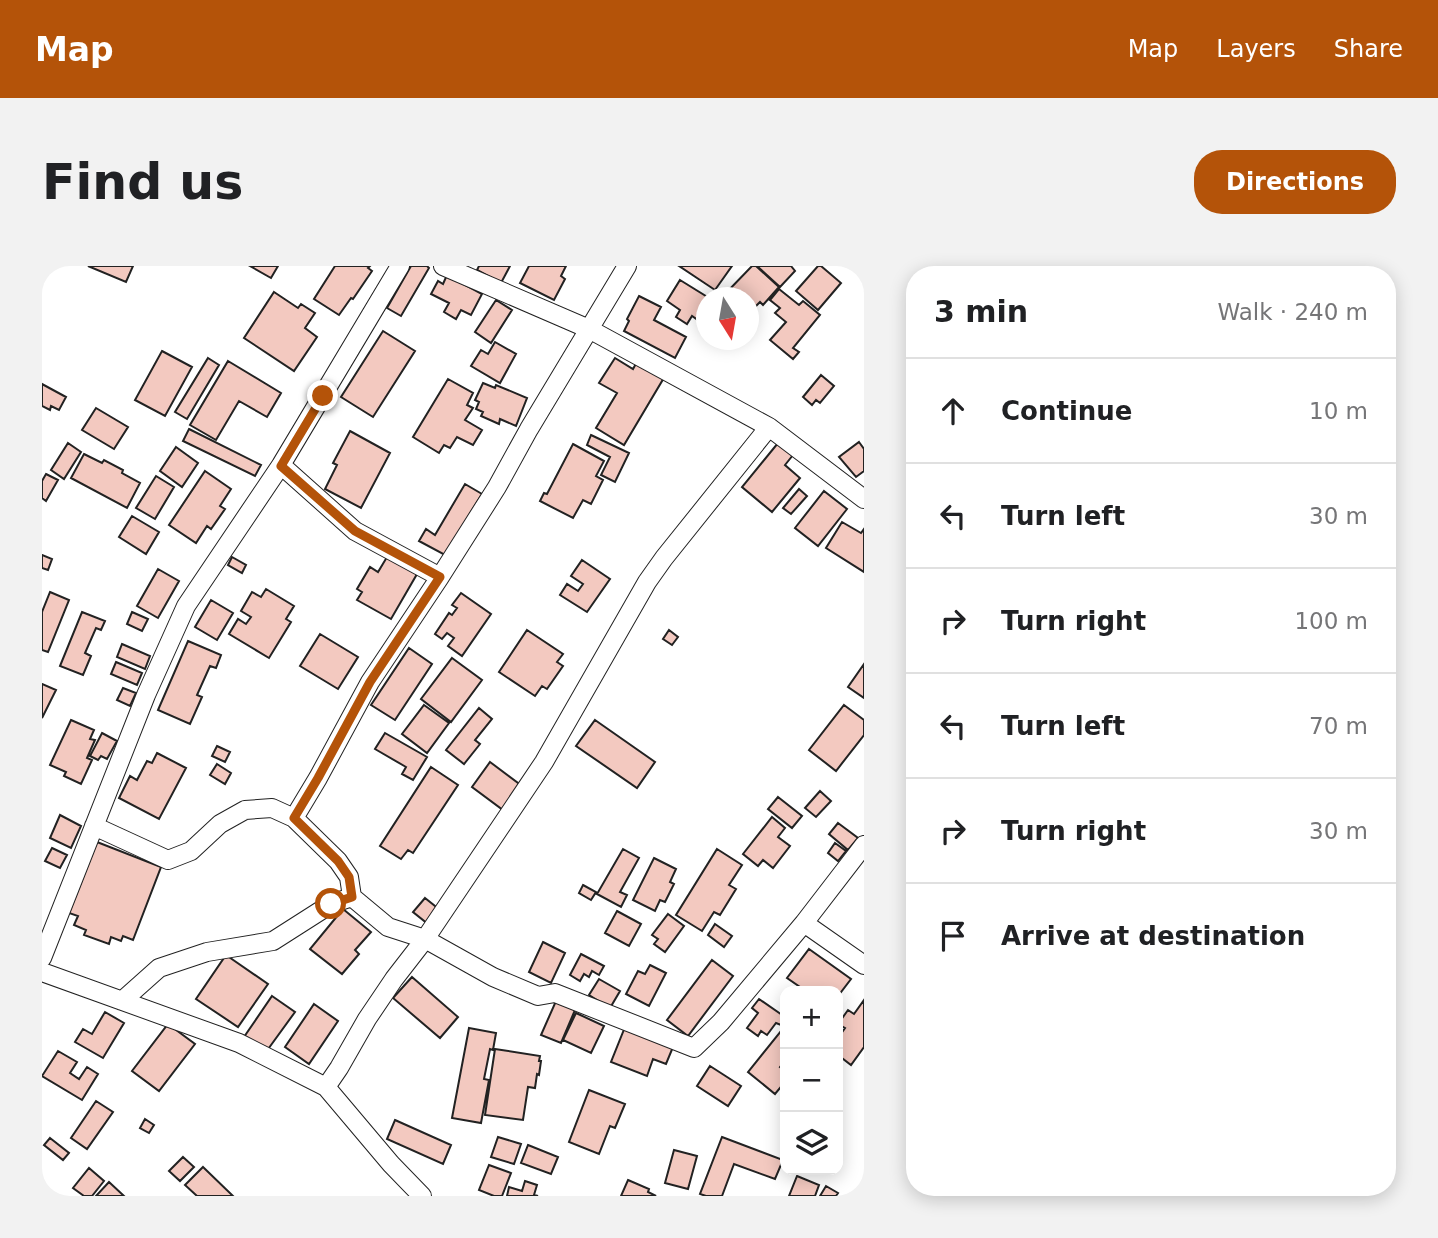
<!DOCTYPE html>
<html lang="en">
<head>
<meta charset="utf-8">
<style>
	:root { --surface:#fff; --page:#f2f2f2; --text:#202124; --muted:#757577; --line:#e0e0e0; --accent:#b45309 }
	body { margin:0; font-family:"DejaVu Sans",sans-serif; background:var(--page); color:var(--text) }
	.controls { position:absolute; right:21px; bottom:21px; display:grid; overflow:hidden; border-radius:14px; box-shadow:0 4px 18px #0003 }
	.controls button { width:63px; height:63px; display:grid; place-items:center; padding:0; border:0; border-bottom:2px solid var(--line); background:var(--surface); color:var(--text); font:35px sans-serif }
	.compass { position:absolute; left:654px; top:21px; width:63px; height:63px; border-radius:50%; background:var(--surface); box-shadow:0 4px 18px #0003; rotate:169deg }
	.stop { position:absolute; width:21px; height:21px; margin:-16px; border:5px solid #b45309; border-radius:50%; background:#fff }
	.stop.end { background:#b45309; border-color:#fff; box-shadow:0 2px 7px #0008 }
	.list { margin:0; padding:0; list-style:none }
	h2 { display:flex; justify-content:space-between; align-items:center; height:91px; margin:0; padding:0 28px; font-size:30px }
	h2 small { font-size:23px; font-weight:400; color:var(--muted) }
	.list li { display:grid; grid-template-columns:46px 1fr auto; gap:21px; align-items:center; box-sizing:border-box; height:105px; padding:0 28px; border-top:2px solid var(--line) }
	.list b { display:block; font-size:26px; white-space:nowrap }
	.list em { font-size:23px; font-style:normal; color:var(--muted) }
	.icon { flex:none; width:38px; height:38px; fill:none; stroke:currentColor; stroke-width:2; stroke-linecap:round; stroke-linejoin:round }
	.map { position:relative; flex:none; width:822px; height:930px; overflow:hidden; border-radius:28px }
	header { display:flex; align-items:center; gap:42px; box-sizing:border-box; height:98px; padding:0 35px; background:var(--accent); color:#fff }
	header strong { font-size:33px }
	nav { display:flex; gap:38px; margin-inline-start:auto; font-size:24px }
	.intro { display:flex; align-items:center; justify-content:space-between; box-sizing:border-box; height:168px; padding:0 42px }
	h1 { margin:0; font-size:49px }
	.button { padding:18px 32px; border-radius:28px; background:var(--accent); color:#fff; font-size:24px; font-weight:700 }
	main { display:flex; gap:42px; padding:0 42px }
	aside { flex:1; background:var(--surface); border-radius:28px; box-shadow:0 4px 18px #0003 }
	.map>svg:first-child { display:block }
	.building { fill:#f3c9c0; stroke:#222; stroke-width:2 }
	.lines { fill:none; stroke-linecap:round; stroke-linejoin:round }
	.minor-casing { stroke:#222; stroke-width:20 }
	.minor { stroke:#fff; stroke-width:18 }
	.route { stroke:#b45309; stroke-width:9 }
</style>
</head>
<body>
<header>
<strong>Map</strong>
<nav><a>Map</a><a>Layers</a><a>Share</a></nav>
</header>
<div class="intro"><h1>Find us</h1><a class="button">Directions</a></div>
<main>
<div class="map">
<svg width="822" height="930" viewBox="0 0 822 930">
	<rect width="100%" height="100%" fill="#fff"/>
	<path class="building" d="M46,0H91L84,16Z
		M208,0H236L229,12Z
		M293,0H328L326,2L330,5L311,33L309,32L297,49L272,33Z
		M369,0H385L387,2L359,50L345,42Z
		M437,0H468L459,17L435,4Z
		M487,0H524L519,10L523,13L512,34L478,17Z
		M637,0H690L673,24Z
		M710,0H714L737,21L721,39L718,36L706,48V32H685L682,29Z
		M715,0H749L753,5L738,21Z
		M776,0H779L799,17L776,44L754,25Z
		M405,9L440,28L429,49L419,44L414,53L402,46L407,37L389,28L396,15L401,18Z
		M638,14L667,32H664V49L660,57L650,50L645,58L634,51L638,44L625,35Z
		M737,23L757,39L761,35L778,49L751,82L757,86L751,93L728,74L744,56L733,47L738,42L728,34Z
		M232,26L256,42L259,38L273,47L263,62L275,71L252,105L202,72Z
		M597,30L619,41L612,54L644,71L633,92L582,65L587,55L585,53Z
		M454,34L470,44L449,77L433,66Z
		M341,65L373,85L331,151L299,131Z
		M453,76L474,88L458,117L429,100L439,84L446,88Z
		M120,85L150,101L123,150L93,134Z
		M166,92L177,99L145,153L133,146Z
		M573,92L591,103L596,94L623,110L582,179L554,162L575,127L557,117Z
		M186,95L239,127L225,151L197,135L174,174L148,159Z
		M779,109L792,120L778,137L774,134L770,139L761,131Z
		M406,113L431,127L425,139L431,142L423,154L440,164L431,179L415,171L408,182L402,179L397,187L371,171Z
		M441,117L453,122L454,119L485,132L474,160L458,153L457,158L439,150L441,146L434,143L437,136L433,134Z
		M0,118L24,131L17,144L9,140L8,144L0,140Z
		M54,142L86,161L72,183L40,164Z
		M147,163L219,199L213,210L141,175Z
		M308,165L348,187L319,242L283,223L295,199L291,197Z
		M549,169L587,187L573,216L559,209L568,191L545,179Z
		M817,176L822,183V205L814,211L797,191Z
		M26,177L39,186L22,213L9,204Z
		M736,177L751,189L743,199L758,212L730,246L700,221Z
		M531,178L562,195L554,210L561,214L549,238L541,234L531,252L498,235L502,227L505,228Z
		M134,181L156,197L140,221L118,205Z
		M42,188L60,197L62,194L81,204L80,207L98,217L85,242L29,212Z
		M163,205L189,223L178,240L183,243L169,263L165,260L154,277L127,259Z
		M4,208L16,214L4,235L0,232V215Z
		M114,210L132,221L113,253L94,242Z
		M423,218L440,228L403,289L377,275L384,263L393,269Z
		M757,223L765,230L749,248L741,242Z
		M782,225L805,243L776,280L753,262Z
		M90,250L117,266L104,288L77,271Z
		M800,256L819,267L822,263V306L784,282Z
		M0,289L10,293L6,304L0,302Z
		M190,291L204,299L200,307L186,299Z
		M345,291L375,308L349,353L315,334L320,326L315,323L328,301L336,306Z
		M540,294L568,313L545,346L518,329L525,318L536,325L541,318L529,310Z
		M116,303L137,315L116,352L95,340Z
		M224,323L252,340L244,353L249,356L227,392L187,368L196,353L204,358L209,351L199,345L210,326L219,331Z
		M8,326L27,334L6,386L0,384V346Z
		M419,327L449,348L420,390L406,380L412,372L405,367L400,373L393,368L407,347L410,349L415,342L410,339Z
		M169,334L191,347L175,374L153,361Z
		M40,346L63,355L59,364L54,362L43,387L49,390L41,409L18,400Z
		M90,346L106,353L100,365L85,358Z
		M485,364L521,388L515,396L521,400L505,423L500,420L493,430L457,406Z
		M627,364L636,371L630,379L621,373Z
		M278,368L316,391L296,423L258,400Z
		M146,375L179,389L174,402L168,400L155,429L160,431L148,458L116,444Z
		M80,378L108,390L103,403L75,391Z
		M367,382L390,398L353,454L329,439Z
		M410,392L440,414L409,456L379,433Z
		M74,396L100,407L95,419L69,408Z
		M822,398V432L806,421Z
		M0,418L14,424L0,452Z
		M81,422L94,427L88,440L75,434Z
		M382,439L407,457L385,487L360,468Z
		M802,439L822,454V469L794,505L767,484Z
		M437,442L450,453L433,474L438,478L422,498L404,484Z
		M29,454L52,464L48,473L53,474L45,492L50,494L39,518L22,510L24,506L8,499Z
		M553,454L613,496L595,522L534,480Z
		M60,467L75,475L65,493L59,490L56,494L48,490Z
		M343,467L385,491L371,514L360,508L364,501L333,483Z
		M175,480L188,486L183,496L170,490Z
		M115,487L144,502L117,553L77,532L88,510L95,514L105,495L110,497Z
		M448,496L480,520L461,544L430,521Z
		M175,498L189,507L183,518L168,509Z
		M389,501L416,519L371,587L366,584L359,593L338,580Z
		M778,525L789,535L774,551L763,542Z
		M736,531L760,550L750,562L726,543Z
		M18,549L39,560L29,582L8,572Z
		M730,551L743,562L736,571L748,580L731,602L721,594L716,600L701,588Z
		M796,557L816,572L806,584L787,568Z
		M55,576L119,601L91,674L81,670L79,675L69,671L67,678L42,669L44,664L32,659L36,650L27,647Z
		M793,577L804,585L796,595L786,587Z
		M10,582L25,589L18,602L3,595Z
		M581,583L597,592L578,626L585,629L579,641L555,628Z
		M675,583L700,599L687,619L694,623L678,649L672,646L660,665L634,649Z
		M612,592L634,603L628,616L632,618L623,636L618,634L613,645L591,634Z
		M541,619L554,626L549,634L537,627Z
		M383,632L398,644L386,658L371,646Z
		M301,643L329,666L313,684L317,688L300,708L268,683Z
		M575,645L599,658L587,680L563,667Z
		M626,648L642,660L623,686L612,678L616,673L610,669Z
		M673,658L690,670L682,681L666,669Z
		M501,676L523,687L509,717L487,706Z
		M767,683L809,713L796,730V725H755L758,721L745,712Z
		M539,688L562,700L557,709L550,705L547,711L542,708L538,715L528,709Z
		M184,689L226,718L196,761L154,733Z
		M670,694L691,710L646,770L625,754Z
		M608,699L624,707L607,740L584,728L596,705L603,708Z
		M370,711L416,751L398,772L351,732Z
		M557,713L578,725L568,742L547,729Z
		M230,730L253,746L224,786L202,771Z
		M717,733L743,751L739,759L734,757L725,769L719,765L716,770L705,762L716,747L710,742Z
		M822,734V781L809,799L796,789V772L803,762L796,758L806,744L812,748Z
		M514,735L533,744L519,777L499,769Z
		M272,738L296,755L267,798L243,781Z
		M63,746L82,757L61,792L33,776L41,763L50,768Z
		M534,747L562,760L549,787L521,774Z
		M126,758L153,778L117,825L90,805Z
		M743,760V795L738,801L743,805V816L733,828L706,806Z
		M583,761L631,781L624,798L611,793L605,810L569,796Z
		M427,762L454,767L451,784L448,783L442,813L447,814L439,857L410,852Z
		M453,783L498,790L497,795H499L497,809L495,808L493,822L486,821L481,854L443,849Z
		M16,785L35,796L28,807L37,813L45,801L56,808L40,834L0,810Z
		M668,800L699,820L686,840L655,820Z
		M547,824L583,838L573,862L568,860L557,888L527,876Z
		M54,835L71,846L45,883L29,872Z
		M103,853L112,859L107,867L98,862Z
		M353,854L409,879L401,898L345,873Z
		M456,871L479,878L472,898L449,891Z
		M680,871L741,894L733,913L692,898L680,930H664L658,928Z
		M8,872L27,887L21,894L2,879Z
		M486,879L516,891L509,908L479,897Z
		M632,884L655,890L646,923L623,917Z
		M141,891L152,901L138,915L127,905Z
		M447,899L469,907L460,930H452L437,924Z
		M161,901L191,930H155L143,919Z
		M47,902L62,915L50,930H42L31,922Z
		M755,910L777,919L773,930H747Z
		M586,914L607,923L606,926L614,930H579Z
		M483,915L495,919L492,929L496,930H465L467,921L480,925Z
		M67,916L82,930H54Z
		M784,920L796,927L794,930H778Z"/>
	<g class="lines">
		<defs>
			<path id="minor" d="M401,0L547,63L727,161L822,233
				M239,199L313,265L398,311
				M252,552L276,512L328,416L398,311L455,221L487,163L585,0
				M52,560L126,594L149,585L178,558L203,544L230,542L252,552L296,595L307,611L310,631L346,661L383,673L451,711L496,730L513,727L652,782L679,756L762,657L822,579
				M762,657L822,699
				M0,692L104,429L144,340L239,199L358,0
				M0,706L197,777L284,821L349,898L380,930
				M80,735L117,702L165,686L231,675L289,638L310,631
				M284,821L297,802L325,753L352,713L383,673L502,496L605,316L622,292L727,161"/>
		</defs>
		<use href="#minor" class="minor-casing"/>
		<use href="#minor" class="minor"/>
	</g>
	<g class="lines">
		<path class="route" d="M281,130L239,200L313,265L398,311L328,416L276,512L252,552L296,595L307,611L310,631L289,638"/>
	</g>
</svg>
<div class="controls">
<button>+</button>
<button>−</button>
<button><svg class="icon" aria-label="layers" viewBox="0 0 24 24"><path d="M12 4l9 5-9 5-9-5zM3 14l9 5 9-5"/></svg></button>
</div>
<svg class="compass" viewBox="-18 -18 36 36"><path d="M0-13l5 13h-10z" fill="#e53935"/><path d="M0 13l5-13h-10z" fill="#757577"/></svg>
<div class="stop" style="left:289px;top:638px"></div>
<div class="stop end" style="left:281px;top:130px"></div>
</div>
<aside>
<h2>3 min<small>Walk · 240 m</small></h2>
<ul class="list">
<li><svg class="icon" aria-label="ahead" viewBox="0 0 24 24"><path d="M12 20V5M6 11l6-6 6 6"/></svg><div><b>Continue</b></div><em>10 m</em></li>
<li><svg class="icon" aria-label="left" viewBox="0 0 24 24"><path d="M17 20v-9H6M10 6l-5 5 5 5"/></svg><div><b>Turn left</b></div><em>30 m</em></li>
<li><svg class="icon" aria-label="right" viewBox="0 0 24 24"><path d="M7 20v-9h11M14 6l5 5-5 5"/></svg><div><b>Turn right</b></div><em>100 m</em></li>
<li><svg class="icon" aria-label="left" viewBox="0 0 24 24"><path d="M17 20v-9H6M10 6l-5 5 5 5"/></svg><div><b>Turn left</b></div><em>70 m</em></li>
<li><svg class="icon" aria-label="right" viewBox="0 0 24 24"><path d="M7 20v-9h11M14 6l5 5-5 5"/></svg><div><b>Turn right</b></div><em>30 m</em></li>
<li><svg class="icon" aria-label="arrive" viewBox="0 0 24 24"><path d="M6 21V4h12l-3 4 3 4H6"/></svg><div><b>Arrive at destination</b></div></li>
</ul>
</aside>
</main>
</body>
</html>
